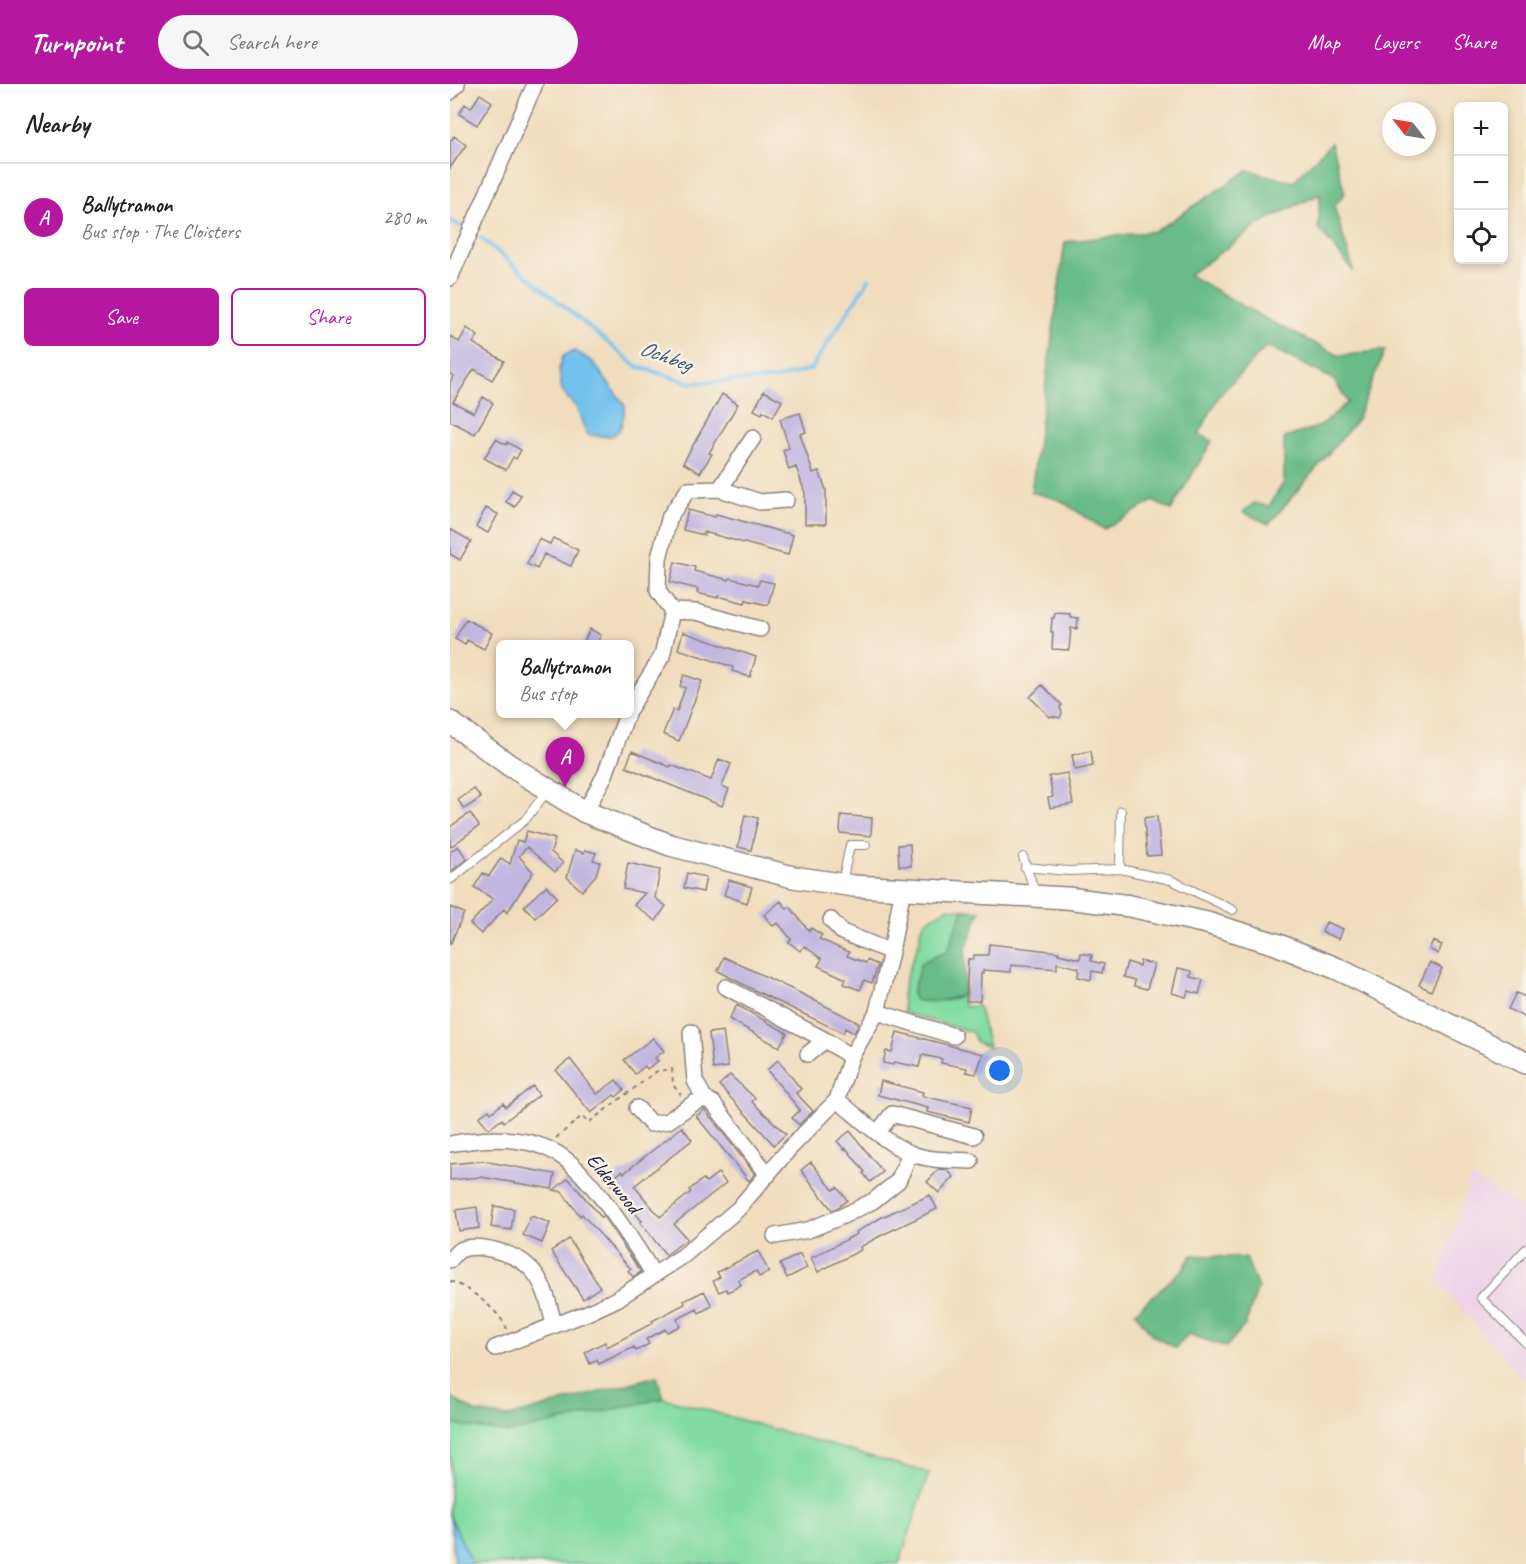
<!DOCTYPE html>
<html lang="en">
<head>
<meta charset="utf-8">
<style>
	:root { --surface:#fff; --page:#f6f6f6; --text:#202124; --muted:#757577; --line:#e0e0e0; --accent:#b5179e }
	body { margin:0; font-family:Caveat,sans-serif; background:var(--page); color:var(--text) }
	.controls { position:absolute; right:18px; top:18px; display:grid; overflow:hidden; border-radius:9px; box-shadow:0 3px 9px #0003 }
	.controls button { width:54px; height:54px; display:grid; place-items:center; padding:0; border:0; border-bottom:2px solid var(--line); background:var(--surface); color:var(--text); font:30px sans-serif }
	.compass { position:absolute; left:932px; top:18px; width:54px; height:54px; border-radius:50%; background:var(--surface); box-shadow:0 3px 9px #0003; rotate:301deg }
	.you { position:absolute; left:550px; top:987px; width:21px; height:21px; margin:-15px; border:4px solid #fff; border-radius:50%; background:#1a73e8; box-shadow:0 0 0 9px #1a73e833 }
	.badge { display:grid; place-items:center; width:39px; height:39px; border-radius:50%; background:var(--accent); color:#fff; font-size:20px; font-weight:700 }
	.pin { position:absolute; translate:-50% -50px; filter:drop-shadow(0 2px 3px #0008) }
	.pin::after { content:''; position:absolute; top:32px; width:21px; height:18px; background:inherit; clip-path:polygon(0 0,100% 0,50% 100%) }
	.popup { position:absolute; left:46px; top:556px; width:138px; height:78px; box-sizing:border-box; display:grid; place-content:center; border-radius:9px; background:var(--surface); filter:drop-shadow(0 2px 4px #0005); font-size:20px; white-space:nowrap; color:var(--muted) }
	.popup b { font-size:22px; color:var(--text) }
	.popup::after { content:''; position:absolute; left:50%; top:100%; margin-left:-12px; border:12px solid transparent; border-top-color:var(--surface) }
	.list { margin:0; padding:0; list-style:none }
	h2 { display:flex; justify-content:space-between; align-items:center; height:78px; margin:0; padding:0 24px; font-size:26px }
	h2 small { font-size:20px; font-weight:400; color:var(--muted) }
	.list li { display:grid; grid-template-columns:39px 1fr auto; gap:18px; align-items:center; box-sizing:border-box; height:108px; padding:0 24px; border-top:2px solid var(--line) }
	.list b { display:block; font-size:22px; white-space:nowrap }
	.list p { margin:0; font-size:20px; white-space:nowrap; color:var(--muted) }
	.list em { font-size:20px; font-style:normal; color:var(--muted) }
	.actions { display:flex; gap:12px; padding:18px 24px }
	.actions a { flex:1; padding:14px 0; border:2px solid var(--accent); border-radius:9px; text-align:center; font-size:21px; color:var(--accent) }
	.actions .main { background:var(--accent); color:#fff }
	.icon { flex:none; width:33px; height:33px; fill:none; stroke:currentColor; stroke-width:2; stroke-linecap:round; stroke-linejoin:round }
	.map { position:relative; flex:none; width:1076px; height:1480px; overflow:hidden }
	header { display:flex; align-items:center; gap:36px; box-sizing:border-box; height:84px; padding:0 30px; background:var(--accent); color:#fff }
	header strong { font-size:28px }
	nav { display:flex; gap:33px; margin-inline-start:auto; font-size:21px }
	.search { width:420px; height:54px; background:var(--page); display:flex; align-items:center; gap:15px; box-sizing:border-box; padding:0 21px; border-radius:33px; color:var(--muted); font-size:22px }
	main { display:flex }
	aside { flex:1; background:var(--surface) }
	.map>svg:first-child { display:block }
	.built { fill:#eed0e7 }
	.green { fill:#82dca1; stroke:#527f6e; stroke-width:1.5 }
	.forest { fill:#69bc87; stroke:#466f61; stroke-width:1.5 }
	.water { fill:#72c2ed; stroke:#4a7294; stroke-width:1.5 }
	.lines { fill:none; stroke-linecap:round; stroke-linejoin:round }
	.stream { stroke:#72c2ed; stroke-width:4 }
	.building { fill:#c1b6e1 }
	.service-casing { stroke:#8a807c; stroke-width:10 }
	.minor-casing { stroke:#8a807c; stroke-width:18 }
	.secondary-casing { stroke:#8a807c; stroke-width:24 }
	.path { stroke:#8a807c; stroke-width:2; stroke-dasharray:4.5 4.5; stroke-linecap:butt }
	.service { stroke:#fff; stroke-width:8 }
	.minor { stroke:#fff; stroke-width:15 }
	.secondary { stroke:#fff; stroke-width:21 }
	.labels { text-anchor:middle; stroke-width:5; stroke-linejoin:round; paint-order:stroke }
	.street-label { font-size:21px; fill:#22223b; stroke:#f7f3e8 }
	.water-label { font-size:22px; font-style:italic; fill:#3a5270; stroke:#f7f3e8 }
</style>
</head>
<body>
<header>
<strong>Turnpoint</strong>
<div class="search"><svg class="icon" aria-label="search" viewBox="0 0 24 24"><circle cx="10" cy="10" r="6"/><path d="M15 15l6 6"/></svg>Search here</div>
<nav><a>Map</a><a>Layers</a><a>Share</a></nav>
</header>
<main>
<aside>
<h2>Nearby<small></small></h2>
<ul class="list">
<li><span class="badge">A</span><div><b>Ballytramon</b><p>Bus stop · The Cloisters</p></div><em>280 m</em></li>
</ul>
<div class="actions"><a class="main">Save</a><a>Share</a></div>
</aside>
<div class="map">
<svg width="1076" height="1480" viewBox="0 0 1076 1480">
	<rect width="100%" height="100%" fill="#f7f3e8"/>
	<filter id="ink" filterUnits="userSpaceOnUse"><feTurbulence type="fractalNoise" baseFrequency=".0167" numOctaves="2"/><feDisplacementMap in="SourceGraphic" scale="12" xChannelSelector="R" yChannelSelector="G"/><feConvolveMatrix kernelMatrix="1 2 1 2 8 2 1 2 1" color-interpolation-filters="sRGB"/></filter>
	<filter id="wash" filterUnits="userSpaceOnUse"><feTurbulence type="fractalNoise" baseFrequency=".008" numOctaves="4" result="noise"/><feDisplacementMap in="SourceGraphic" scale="24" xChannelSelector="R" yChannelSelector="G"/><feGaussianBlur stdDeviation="1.35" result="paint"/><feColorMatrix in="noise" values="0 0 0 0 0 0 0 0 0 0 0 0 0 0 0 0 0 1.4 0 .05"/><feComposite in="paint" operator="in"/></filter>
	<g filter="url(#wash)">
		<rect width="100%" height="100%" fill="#f1ddbd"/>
		<path class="built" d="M1021,1093L1074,1124L1076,1121V1299L987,1197Z"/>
		<path class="green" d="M497,824L514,826C506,840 504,853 497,869L483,873L467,896L462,909L494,917L514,911V923L528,922L539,963L526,958L522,948L454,929L452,911L456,893L470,856V847L476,837Z
			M214,1314L479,1389L449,1480H22L0,1432V1340L58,1349Z"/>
		<path class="forest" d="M881,59L895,109L884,122L904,188L868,144L870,110L816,136L739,191L814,234L890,272L935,266L906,337L819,440L793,428L804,419L819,422L834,398V354L870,342L898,318L883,295L817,262L769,312L749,350L762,357L721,426L703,417L654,445L610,416L581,408L615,158L706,147L798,86L843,98Z
			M514,826L530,827L515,867L514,911C497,916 483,920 465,916L462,909L471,879L483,873L497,868C504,853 505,841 514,826Z
			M742,1171L796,1174L808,1204L795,1241L776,1263L738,1250L726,1264L702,1251L685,1228L733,1185Z
			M207,1292L214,1314L58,1349L0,1340V1313L25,1328L58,1333Z"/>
		<path class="water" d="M125,267L143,278L175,322C172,352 166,356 137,350L126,323L112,307L109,285L113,272Z
			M0,1432L22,1480H5Z"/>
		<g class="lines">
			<path class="stream" d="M0,137L14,143
				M31,154L186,282L241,299L326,295L361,285L419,195"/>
		</g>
		<g id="blocks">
			<path class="building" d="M30,10L42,18L27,41L9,30L15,20L21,24Z
				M4,52L16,61L0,84V58Z
				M17,244L28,252L23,259L54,277L42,296L24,285L3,318L24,329L33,313L43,319L25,350L0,337V298L4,292L0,290V252L9,258Z
				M314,307L332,317L323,333L313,327L312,330L304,326Z
				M272,310L288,320L259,369L262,370L250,389L233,379Z
				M350,329L356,348L350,350L363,389L369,387L376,406V440H355V409L346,383L339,386L333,366L339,364L330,335Z
				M46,355L56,361L57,358L71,366L66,375L63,373L56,386L34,374Z
				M62,406L71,411L65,423L56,418Z
				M36,424L48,430L38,449L26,443Z
				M238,426L265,433L266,430L343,451L338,471L254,448V451L233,446Z
				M0,445L21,457L10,476L0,470Z
				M103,454L128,466L121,482L94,470L87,485L77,480L89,455L100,460Z
				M225,478L245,483L244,487L279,496L280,494L308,501L310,496L324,499L318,521L296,516L295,519L268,512V514L247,509L248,505L220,498Z
				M605,529L620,530V533L628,534L627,545L621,544L619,566L602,565L603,548H601L602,534H604Z
				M16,535L42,549L34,565L17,556L15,561L5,555Z
				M140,545L151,551L146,561H132Z
				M233,548L306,573L300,593L282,587L283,583L228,565Z
				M234,591L252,597L229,657L213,650L223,625L227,627L235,604L230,602Z
				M592,601L612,621L610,623L612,629L610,634L601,632L600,633L580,613Z
				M182,667L220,683L221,681L261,696L269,675L281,680L272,702L279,705L272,722L176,683Z
				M641,667L643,682L625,686L622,671Z
				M617,689L623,720L600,724L598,714L603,713L599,692Z
				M24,705L31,714L14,725L8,716Z
				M20,729L29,742L0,763V743Z
				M295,731L308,734L301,766L288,763Z
				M391,731L422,734L421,752L390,749Z
				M707,732L711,771L697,772L694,734Z
				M77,747L105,755L101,768L113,779L105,788L77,763L69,772L83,788L57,829L54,825L31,850L20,840L43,815L24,803L33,789L39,792L51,774L60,780L67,756L73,758Z
				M460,760L461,782H449L448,761Z
				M8,762L17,775L0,788V768Z
				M125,766L134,769L135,766L146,769L143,776L150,778L146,791L132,807L117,793Z
				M178,779L210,786L205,814L216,822L206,837L184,821L195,809L173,805Z
				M237,789L256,793L253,808L234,804Z
				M279,796L302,803L297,819L274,811Z
				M96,802L107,813L85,834L74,822Z
				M331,817L337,825L340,823L359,847L361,844L372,851L369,855L399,868L397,872L416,879L417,876L428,881L422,899L414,896L410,906L394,900L396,895L368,882L372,875L354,862L350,867L339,858L341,855L328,839L323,842L314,831Z
				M0,823L14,829L0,861Z
				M876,838L893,845L889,855L872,848Z
				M983,857L992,861L988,870L979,865Z
				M539,860L609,868L608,870L630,875L631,869L642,871L641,877L654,880L652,889L642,887L641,896L628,893L629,884L607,879V885L561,881V888L533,886V889H531L530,917H516L518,875H523L524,871H538Z
				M274,873L354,911L409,939L404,949L395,944L393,949L306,907L268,887Z
				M690,877L704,880L697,905L684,902L685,896L673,893L677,878L689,882Z
				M980,878L992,884L981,907L969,901Z
				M728,884L742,887L741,893L753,896L749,910L738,907L736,913L722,909Z
				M1066,909L1076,913V934L1058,925Z
				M287,921L337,949L329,963L279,935Z
				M273,947L278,983L263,985L259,949Z
				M447,948L533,970L526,990L516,988L517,984L491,979L492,975L472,971L469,983L444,978L443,981L433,979L436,967L442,968Z
				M203,954L214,967L205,974L208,977L197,985L195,982L185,990L174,976Z
				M120,975L147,1010L166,996L174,1006L166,1013L164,1011L141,1029L106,986Z
				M328,976L351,1005L346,1009L363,1027L349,1041L342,1034L350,1026L317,986Z
				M280,991L305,1014L302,1018L336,1050L324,1061L269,1001Z
				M431,997L473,1008L472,1012L522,1023L519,1038L477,1028L478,1024L428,1011Z
				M83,1002L89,1011L54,1038L52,1035L39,1045L29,1033L39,1026L41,1029L53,1019L56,1023Z
				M255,1026L305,1090L299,1097L246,1032Z
				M232,1043L242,1056L184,1102L210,1133L241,1108L239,1106L253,1095L256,1098L268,1089L276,1099L224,1140L237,1155L216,1171L190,1138L192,1137L159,1098L172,1087L174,1089Z
				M400,1047L433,1088L420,1098L413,1089L415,1088L396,1064L394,1065L387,1057Z
				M33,1077L105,1090L102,1105L31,1093L0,1096V1080Z
				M361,1078L383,1106L387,1103L397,1116L387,1124L382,1126L351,1086Z
				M489,1085L497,1086L504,1093L489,1109L477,1098Z
				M118,1094L151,1133L153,1132L191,1188L183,1193L178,1187L181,1185L132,1130L130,1132L112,1108L104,1106Z
				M480,1111L487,1125L432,1151L410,1163L411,1166L368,1188L361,1174L407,1150L406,1148L432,1133Z
				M44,1122L64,1125L61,1146L41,1143Z
				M27,1123L29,1144L9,1147L6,1126Z
				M81,1132L100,1139L92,1159L73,1151Z
				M119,1155L150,1203L133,1215L101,1167Z
				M308,1167L319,1188L309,1193L306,1187L288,1196L291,1201L280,1207L278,1208L276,1205L269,1208L263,1197L270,1193L267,1188Z
				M350,1170L357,1184L337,1194L330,1180Z
				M254,1207L262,1222L249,1229L247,1225L227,1235L230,1242L217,1248L215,1245L196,1255L199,1260L186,1267L184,1263L149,1280L147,1276L140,1280L135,1268L155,1258L157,1263L203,1239L202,1237L235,1220L234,1217Z"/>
		</g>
	</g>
	<g filter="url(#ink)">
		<use href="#blocks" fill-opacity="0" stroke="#8a807c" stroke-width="1.5"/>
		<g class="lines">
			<defs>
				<path id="service" d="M573,773L586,811
					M575,783L618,787L670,785L721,796L783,826
					M670,785L671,727
					M0,796L75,736L98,706
					M392,799L400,761H416
					M1076,1165L1031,1214L1076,1259"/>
				<path id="minor" d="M0,8L7,0
					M0,194L85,0
					M270,405L303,354
					M222,527L246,528L310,545
					M180,624L212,572L222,527L208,507L209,474L220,432L238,406L270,405L310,418L336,416
					M135,728L155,691L177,630
					M381,836L392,848L441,868
					M276,903L375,956L401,973
					M427,928L504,952
					M241,948L245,997L255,1015
					M358,970L375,956
					M387,1016C409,1033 435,1059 460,1069C478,1077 501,1076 521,1077
					M187,1024L201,1040L218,1037L244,1019L255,1015L263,1019L318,1091
					M428,1048L442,1030L524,1052
					M0,1060C35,1053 80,1051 111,1072C126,1082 136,1095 147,1108C168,1134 186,1162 204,1191
					M325,1152L358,1146L393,1132L423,1117L448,1097L460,1070
					M0,1176C3,1173 6,1168 10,1166C28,1158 67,1170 80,1184C95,1198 99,1221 104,1240
					M45,1264L137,1229L167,1215L233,1172L288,1125L340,1064L387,1016L401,973L427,928L441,868L453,804"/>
				<path id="secondary" d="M0,638L59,681L135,728L220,761L343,793L404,802L617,814L680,822L757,839L826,860L888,885L1076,979"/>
			</defs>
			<use href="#service" class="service-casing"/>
			<use href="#minor" class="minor-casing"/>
			<use href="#secondary" class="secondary-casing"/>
			<path class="path" d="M106,1054L132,1032L138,1039L207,987L222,985L223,1001L231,1011
				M0,1197C19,1203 50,1227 57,1245"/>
			<use href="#service" class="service"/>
			<use href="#minor" class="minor"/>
			<use href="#secondary" class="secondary"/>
		</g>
	</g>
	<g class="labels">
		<g class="street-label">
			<text transform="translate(164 1099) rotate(50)" y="7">Elderwood</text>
		</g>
		<g class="water-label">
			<text transform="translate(216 271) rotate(20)" y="8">Ochbeg</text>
		</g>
	</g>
</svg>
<div class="controls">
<button>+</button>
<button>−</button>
<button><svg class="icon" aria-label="locate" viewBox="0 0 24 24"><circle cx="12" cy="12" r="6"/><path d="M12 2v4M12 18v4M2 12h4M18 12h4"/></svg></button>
</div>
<svg class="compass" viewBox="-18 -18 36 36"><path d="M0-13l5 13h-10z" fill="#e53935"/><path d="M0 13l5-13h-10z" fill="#757577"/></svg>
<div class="you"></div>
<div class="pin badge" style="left:115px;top:703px">A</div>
<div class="popup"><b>Ballytramon</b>Bus stop</div>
</div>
</main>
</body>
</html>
